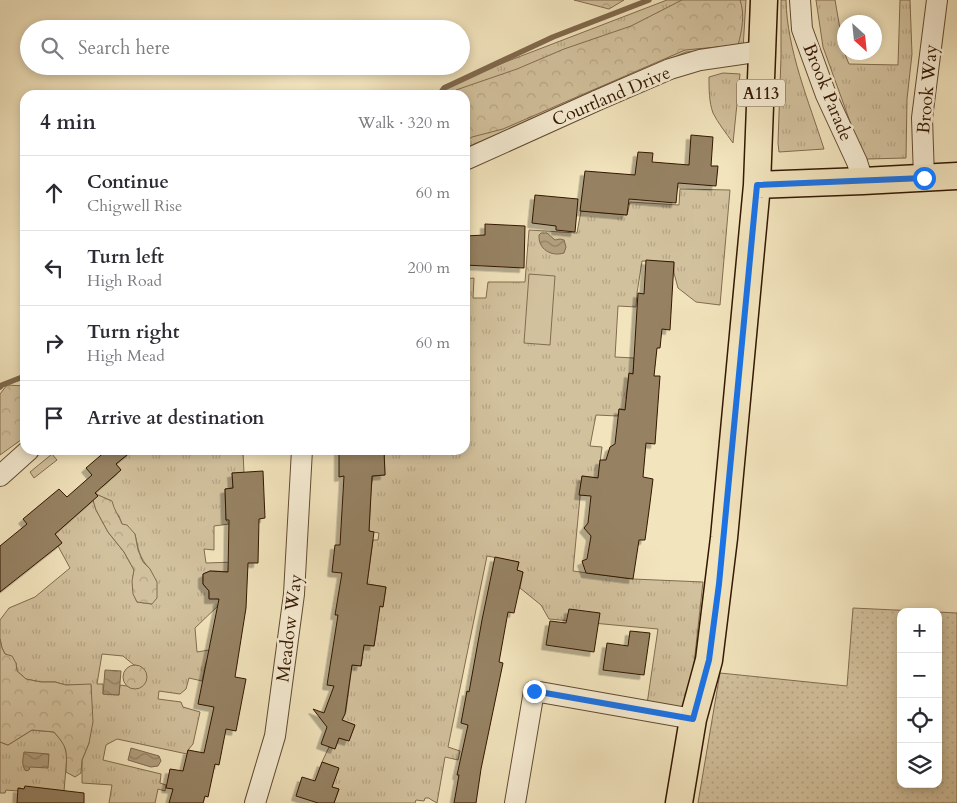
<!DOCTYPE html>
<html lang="en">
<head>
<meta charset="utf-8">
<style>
	:root { --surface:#fff; --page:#f7f7f7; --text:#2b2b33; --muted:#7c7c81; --line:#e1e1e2 }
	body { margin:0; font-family:Cardo,serif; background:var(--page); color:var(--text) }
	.controls { position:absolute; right:15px; bottom:15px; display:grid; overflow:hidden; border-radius:10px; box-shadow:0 2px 8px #0003 }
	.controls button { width:45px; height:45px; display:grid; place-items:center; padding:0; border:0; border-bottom:1px solid var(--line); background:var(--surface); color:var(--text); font:25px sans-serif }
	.compass { position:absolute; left:837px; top:15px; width:45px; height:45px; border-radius:50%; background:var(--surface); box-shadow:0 2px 8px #0003; rotate:153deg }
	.stop { position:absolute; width:15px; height:15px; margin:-11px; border:4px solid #1a73e8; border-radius:50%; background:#fff }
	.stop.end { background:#1a73e8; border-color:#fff; box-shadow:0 1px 5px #0008 }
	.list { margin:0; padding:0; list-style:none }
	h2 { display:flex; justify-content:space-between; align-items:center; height:65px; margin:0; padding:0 20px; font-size:21px }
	h2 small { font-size:16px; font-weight:400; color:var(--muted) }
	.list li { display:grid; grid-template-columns:32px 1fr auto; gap:15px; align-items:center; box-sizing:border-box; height:75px; padding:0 20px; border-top:1px solid var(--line) }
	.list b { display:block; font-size:19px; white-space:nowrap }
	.list p { margin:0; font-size:16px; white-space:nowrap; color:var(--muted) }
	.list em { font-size:16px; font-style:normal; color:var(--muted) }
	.icon { flex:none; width:28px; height:28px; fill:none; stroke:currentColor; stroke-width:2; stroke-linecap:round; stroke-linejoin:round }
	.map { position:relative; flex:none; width:957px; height:803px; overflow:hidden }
	.search { position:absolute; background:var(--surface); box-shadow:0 2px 8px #0003; left:20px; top:20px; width:450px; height:55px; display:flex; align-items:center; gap:12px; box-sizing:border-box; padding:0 18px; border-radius:28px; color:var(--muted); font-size:19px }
	.panel { position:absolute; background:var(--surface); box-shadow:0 2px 8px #0003; left:20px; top:90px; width:450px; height:365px; border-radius:15px }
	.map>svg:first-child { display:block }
	.grass { fill:url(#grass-tufts); stroke:#826c4f; fill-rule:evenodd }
	.forest { fill:url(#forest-crowns); stroke:#826c4f }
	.park { fill:url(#park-dots); stroke:#826c4f }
	.garden { fill:#d2c19d; stroke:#826c4f }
	.water { fill:url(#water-waves); stroke:#7f684b }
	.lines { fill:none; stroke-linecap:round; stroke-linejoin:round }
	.stream { stroke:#7f684b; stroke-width:5.5 }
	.building { fill:#968263; stroke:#331701; filter:url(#shadow) }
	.minor-casing { stroke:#634a30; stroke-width:22 }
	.major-casing { stroke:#331701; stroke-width:29 }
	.minor { stroke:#f7edd4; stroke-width:20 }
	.major { stroke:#f2e4bd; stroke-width:26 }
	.route { stroke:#1a73e8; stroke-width:6 }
	.labels { text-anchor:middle; stroke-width:5; stroke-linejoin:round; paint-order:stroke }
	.shield { fill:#f7edd4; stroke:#6e5740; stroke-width:1 }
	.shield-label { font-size:16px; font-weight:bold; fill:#331701 }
	.street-label { font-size:18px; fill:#331701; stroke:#f7edd4 }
</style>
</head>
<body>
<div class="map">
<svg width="957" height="803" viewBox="0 0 957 803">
	<defs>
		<pattern id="grass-tufts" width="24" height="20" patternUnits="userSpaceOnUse" patternTransform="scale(1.25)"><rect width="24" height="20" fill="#d2c19d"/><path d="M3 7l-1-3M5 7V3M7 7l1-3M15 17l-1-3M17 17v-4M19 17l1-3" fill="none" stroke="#b5a585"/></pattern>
		<pattern id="forest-crowns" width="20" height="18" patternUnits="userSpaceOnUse" patternTransform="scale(1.25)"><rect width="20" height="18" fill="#d2c19d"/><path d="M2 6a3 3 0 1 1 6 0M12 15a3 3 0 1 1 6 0" fill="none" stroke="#b5a585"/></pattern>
		<pattern id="park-dots" width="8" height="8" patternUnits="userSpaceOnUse" patternTransform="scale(1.25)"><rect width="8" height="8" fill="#d2c19d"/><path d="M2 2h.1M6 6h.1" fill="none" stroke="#b5a585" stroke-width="1.8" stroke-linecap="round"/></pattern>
		<pattern id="water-waves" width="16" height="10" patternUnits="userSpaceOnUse" patternTransform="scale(1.25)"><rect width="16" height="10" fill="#b19e7d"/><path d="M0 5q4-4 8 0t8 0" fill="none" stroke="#918064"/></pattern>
		<filter id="shadow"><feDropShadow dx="-4.5" dy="4.5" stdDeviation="0" flood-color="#0004"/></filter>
	</defs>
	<rect width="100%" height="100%" fill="#f2e4bd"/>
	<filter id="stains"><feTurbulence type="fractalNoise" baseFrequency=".004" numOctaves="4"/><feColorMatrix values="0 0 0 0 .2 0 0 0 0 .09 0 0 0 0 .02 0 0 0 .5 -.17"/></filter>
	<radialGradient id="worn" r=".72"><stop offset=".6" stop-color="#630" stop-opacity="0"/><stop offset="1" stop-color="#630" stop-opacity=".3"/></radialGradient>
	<path class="grass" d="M667,0H746L743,49L686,52L465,148V95H440L443,86Z
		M781,0H786C787,50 809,102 824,149L779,152L778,143L781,57Z
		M816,0H835L844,52L849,64L898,65L900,0H910L912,54L907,99L906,158L867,159L861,152L823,47Z
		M723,73L740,74L733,143C726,133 718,123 713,113C709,102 709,89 709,77Z
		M680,189L730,190L720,305L696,302L678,288L674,273V262L642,261L637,293L636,307L618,306L615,357L634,358L633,374H629L626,398L630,410L619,409L618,416L596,415L590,446L602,447L598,478L582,476L573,571L633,579L703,582L688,718L646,711L658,629L549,619L541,605L520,588L523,572L517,570L519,562L487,556L448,747L460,751L458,760L445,757L437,803L430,799L429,798H425L424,801L416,800L415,803H334L339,789L332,787L338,768L322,762L329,747L335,749L339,738L349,741L355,725L342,720L346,711L352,665L361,666L364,645L374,646L377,628L371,627L376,606L383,607L386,587L367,584L373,540H378L379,533L369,531L371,488L373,476L385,475L384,450H465V279L474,278L473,298H486L488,282H525L529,230L577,233L581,211L627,215L630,202L679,205Z
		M133,450H230L234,454L243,451L244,473H232L233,488L225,489L226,520L229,524L214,526V550L204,549L206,563L236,562L237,572L210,571L203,574V584L209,591V598L220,599V604L195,628L197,652L209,650L221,665L206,662L202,681L189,678L186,689L180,694L159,691L158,699L181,702L183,707L200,712L193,744L188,750L187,754L117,739L106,745L103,760L161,774L160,783L166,785L165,791L158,789L155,803H109L112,785L82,783V760L89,743L91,685H66L55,682H41L26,679L17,671L16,663L5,654L2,648L0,639V620L9,608L35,597L70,568L58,546L62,543L55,534L93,500L96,510L108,532L124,552L134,570C132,583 131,590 137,602L152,604L150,569C139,558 138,548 135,534L122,524L119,516L114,510L111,501L98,495L90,487L103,486L121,470L116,464ZM102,654L123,656L134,665L139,666L131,688L127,686L120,685L119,695L103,694V684H97Z
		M52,454L57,460L34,478L30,472Z
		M32,730L54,732L64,744L67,756L64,791L25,787L24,789L19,788L18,791L6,790L5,793H0V742L8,745Z"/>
	<path class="forest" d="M574,0H624L609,9Z
		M682,0H740C745,14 742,31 738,45L685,50L503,129L472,137L465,142V95H453L456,90L517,69L564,49L631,26Z
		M7,385L25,386V437L0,455V394Z
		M98,495L112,501C114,510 119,516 122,524L127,525L135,534L138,550L143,562L150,569L157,582V598L152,604L137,602L133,594L132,581L134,570L124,552L108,532L96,510L93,500Z
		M0,639L2,648L5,654L12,656L16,663L17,671L26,679L41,682H55L66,685L91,684L93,722L89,743L82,760L81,773L75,777L66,772C67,751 68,748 54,732L32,730L8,745L0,742Z
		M123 677a12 12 0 1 1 24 0a12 12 0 1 1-24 0Z"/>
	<path class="park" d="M853,608L937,612H901V784H938V612L957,613V803H698L720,673L847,686Z"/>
	<path class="garden" d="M529,274L555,276L550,345L524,343Z"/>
	<path class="water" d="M541,233H547L555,240L560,239L564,240L566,247L564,253C551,257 538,249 539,235Z
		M105,670L121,671L119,695L103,694Z
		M131,748L159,756L161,761L158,766L151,767L128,760Z
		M24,752L49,754L48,768L30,767L29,770L26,771C21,766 23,758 24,752Z"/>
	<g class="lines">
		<path class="stream" d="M439,95L444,88L553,37L649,0
			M0,387L2,385L25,376"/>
	</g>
	<path class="building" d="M691,135L713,137L711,166H718L716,186L678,183L676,203L629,199L627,215L580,211L585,171L635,175L638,152L653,153L652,162L689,165Z
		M535,195L578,199L575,232L556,230V226L532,223Z
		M485,224L525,226L524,268L465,265V236L485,235Z
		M646,260L674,262L670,330L662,329L660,348H657L654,376H660L655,444L646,443L643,477L653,479L650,503L645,540H639L633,579L586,573L582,561L587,559L591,536L584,528L588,523L591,496L579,495L582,476L598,478L600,460H606L610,447L615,444L619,409L625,410L629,373L633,374L638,293L644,294Z
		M107,450H133L116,464L121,470L95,493L98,496L55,534L62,543L0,592V546L27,524L23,519L59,489L67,497L92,475L86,468Z
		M339,450H384L385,475L372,476L369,531L374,532L367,584L386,587L383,607L380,606L374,646L364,645L361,666L352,665L345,714L342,720L355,725L349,741L339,738L335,749L321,744L327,727L313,709L324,713L334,686L327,685L338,615H335L342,573L332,572L335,545H340L344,476L339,477Z
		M263,471L265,518L259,519L258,563H248L246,608L235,677L246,679L236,731L226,729L219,765L215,764L208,797L205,796L203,803H169L173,789L166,788L170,769L183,771L188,750L204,753L214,707L198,704L219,599H209V591L203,584V574L210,571L228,572L229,520H226L225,489L233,488L232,473Z
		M495,557L519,562L517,570L523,572L514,613L508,612L499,662L503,663L481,769L476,803H454L459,775H457L468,725L461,723L467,691L469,692L482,620Z
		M569,609L600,613L594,652L546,645L550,621L566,623Z
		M630,631L650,633L644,675L603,670L607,643L628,646Z
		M322,762L339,768L332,787L339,789L334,803H318L296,796L302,777L315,781Z
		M25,786L84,793V803H17L18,788L24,789Z"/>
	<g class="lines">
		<defs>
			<path id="minor" d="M800,0L802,29L826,95L857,162L863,181
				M465,160L598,100L670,69L700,60L762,51
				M924,178L922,118L937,0
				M0,476L29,450
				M255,803L275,736L294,594L302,450
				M515,803L534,691L693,719"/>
			<path id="major" d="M757,185L863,181L957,176
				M679,803L693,719L709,660L724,538L757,185L764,0"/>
		</defs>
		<use href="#minor" class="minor-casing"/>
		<use href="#major" class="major-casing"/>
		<use href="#minor" class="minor"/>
		<use href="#major" class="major"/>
	</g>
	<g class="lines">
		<path class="route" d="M534,691L693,719L709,660L719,584L757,185L924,178"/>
	</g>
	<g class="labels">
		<rect class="shield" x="737" y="79.5" width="48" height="27" rx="4"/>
		<g class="shield-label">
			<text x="761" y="99">A113</text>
		</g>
		<g class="street-label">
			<text transform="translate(927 89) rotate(-85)" y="6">Brook Way</text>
			<text transform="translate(828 92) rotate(68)" y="6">Brook Parade</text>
			<text transform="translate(611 96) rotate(-23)" y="6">Courtland Drive</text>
			<text transform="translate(289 628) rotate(-83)" y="6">Meadow Way</text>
		</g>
	</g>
	<rect width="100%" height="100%" filter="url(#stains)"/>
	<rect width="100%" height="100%" fill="url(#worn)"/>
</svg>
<div class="controls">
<button>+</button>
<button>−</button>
<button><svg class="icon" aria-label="locate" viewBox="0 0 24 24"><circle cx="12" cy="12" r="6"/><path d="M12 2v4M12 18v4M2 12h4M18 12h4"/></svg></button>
<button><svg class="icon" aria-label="layers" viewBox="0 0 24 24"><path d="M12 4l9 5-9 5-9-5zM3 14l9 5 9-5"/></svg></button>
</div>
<svg class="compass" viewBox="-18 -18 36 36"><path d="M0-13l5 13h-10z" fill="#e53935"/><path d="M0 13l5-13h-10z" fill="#7c7c81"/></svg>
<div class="stop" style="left:924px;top:178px"></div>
<div class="stop end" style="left:534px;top:691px"></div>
<div class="search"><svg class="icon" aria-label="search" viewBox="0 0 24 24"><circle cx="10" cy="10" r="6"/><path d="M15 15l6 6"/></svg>Search here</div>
<section class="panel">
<h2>4 min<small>Walk · 320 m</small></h2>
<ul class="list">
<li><svg class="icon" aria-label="ahead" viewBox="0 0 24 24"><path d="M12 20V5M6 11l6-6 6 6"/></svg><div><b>Continue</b><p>Chigwell Rise</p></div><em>60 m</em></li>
<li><svg class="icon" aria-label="left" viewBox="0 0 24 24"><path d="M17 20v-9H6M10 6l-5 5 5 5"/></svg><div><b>Turn left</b><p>High Road</p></div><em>200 m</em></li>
<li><svg class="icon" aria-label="right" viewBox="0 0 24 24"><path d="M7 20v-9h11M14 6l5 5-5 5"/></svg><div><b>Turn right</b><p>High Mead</p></div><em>60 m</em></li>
<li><svg class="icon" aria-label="arrive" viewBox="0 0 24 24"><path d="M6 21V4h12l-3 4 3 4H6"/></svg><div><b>Arrive at destination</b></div></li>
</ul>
</section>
</div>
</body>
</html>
